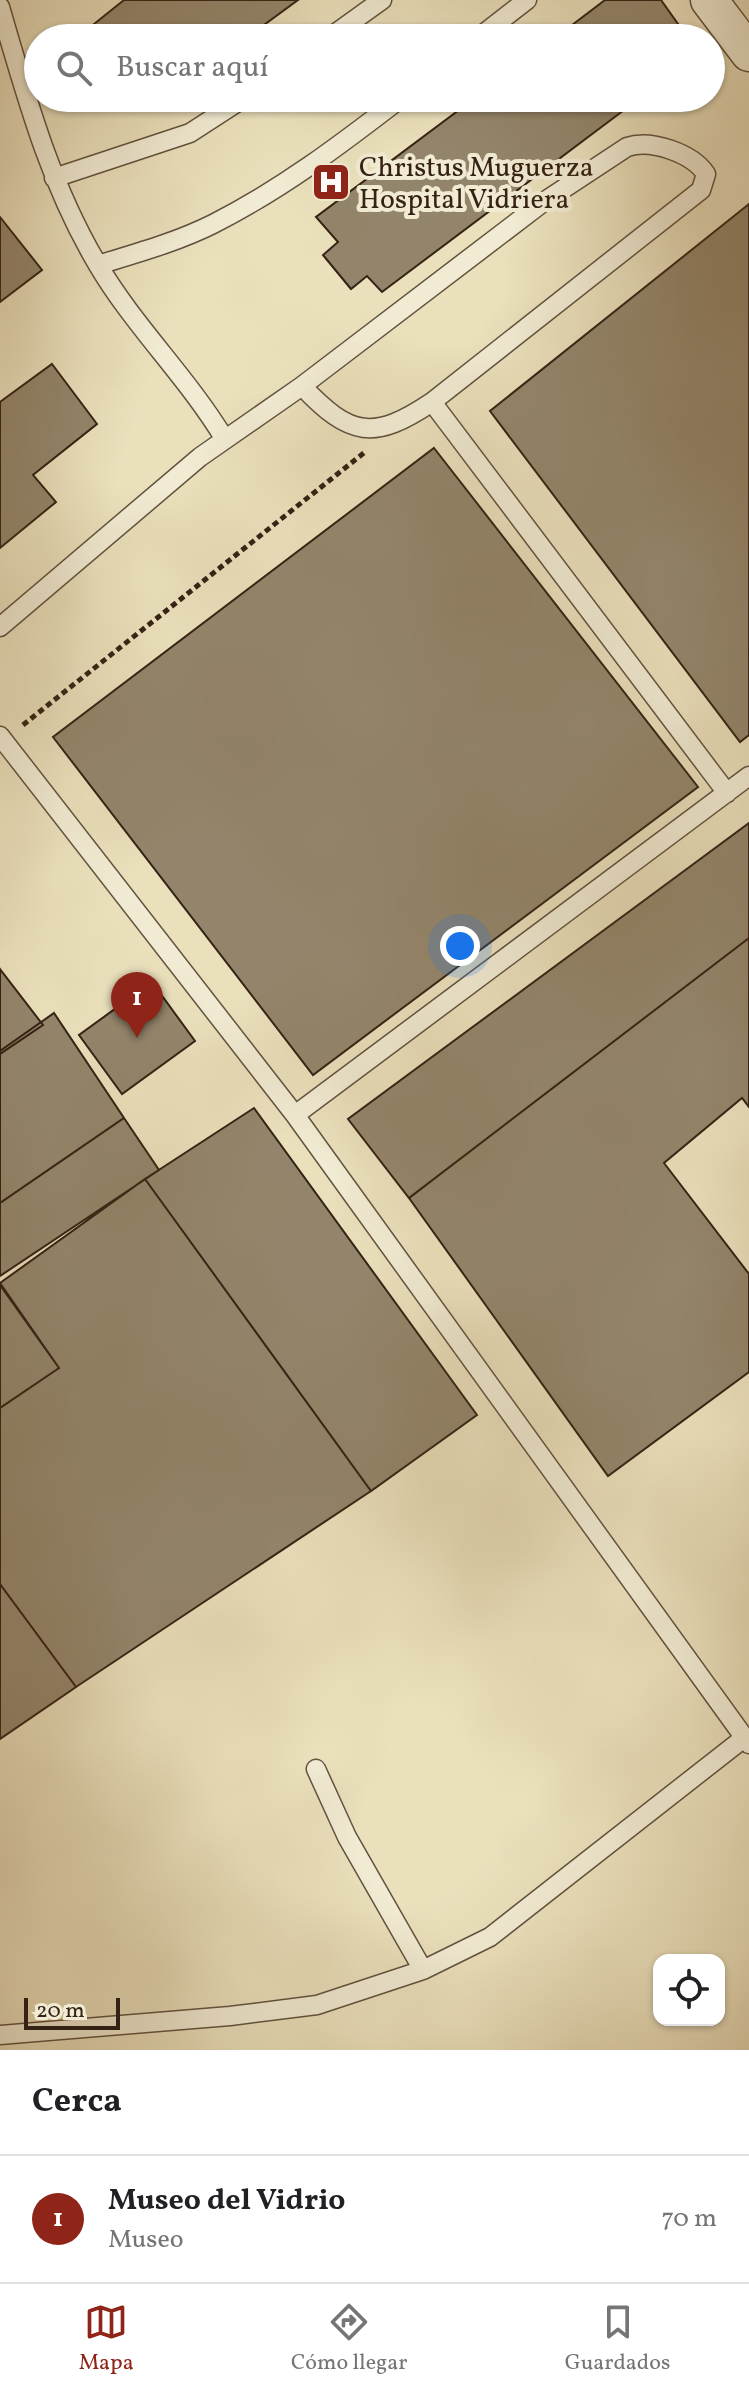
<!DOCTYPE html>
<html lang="es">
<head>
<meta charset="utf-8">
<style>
	:root { --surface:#fff; --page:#f6f6f6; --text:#202124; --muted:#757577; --line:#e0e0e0; --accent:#8f2418 }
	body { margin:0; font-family:Vollkorn,serif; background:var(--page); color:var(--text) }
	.controls { position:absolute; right:24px; bottom:24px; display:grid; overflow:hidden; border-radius:16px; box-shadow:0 2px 6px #0004 }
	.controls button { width:72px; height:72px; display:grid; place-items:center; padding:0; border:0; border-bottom:2px solid var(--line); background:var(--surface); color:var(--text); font:40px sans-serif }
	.scale { position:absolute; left:24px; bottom:20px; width:96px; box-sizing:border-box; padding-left:8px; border:4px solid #352214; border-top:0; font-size:22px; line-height:28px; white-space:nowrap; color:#352214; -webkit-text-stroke:6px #f1ebd3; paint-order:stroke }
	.you { position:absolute; left:460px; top:946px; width:28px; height:28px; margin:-20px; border:6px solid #fff; border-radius:50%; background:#1a73e8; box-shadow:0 0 0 12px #1a73e833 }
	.badge { display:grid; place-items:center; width:52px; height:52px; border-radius:50%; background:var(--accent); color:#fff; font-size:26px; font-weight:700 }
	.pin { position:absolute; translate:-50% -66px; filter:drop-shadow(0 2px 4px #0008) }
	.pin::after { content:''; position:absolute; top:42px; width:28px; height:24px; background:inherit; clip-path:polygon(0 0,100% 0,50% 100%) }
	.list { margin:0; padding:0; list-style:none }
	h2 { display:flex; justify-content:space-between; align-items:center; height:104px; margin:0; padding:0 32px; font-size:34px }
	h2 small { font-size:26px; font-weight:400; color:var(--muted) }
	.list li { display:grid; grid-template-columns:52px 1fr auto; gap:24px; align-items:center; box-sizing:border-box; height:128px; padding:0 32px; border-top:2px solid var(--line) }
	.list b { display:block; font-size:30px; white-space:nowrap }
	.list p { margin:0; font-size:26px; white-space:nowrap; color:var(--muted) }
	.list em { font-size:26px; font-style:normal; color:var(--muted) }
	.icon { flex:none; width:44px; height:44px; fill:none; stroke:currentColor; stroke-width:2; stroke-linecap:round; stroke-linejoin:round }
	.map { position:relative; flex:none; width:749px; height:2050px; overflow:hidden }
	.search { position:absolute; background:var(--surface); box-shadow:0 2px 6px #0004; left:24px; right:24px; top:24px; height:88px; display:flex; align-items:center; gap:20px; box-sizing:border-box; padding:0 28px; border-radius:44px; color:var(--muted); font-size:30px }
	.sheet { height:232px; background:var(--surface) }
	nav { display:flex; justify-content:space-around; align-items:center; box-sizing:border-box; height:112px; border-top:2px solid var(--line); background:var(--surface); font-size:22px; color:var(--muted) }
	nav a { display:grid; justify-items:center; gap:4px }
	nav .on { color:var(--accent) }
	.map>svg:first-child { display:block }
	.building { fill:#93856b; stroke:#352214; stroke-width:2 }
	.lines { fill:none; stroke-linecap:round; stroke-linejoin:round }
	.lane-casing { stroke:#62523e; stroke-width:21 }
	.street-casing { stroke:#62523e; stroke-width:39 }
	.path { stroke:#352214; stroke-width:5; stroke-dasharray:6 4; stroke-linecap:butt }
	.lane { stroke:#f1ebd3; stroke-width:18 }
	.street { stroke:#f1ebd3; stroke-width:36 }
	.labels { text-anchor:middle; stroke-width:8; stroke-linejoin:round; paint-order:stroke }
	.poi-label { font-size:28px; fill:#352214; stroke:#f1ebd3; text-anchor:start }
</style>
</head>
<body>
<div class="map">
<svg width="749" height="2050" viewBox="0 0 749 2050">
	<rect width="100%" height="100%" fill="#eae0bc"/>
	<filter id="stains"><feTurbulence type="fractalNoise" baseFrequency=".0025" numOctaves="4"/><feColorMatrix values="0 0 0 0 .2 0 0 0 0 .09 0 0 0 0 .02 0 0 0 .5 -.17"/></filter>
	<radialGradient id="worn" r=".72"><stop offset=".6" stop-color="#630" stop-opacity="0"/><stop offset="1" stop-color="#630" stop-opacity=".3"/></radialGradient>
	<path class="building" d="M124,0H298L246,38H98L89,28Z
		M605,0H661L688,38H555Z
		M143,98H166L151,109Z
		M475,98H640L382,292L367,276L351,289L323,255L338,242L316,217Z
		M749,204V735L740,742L490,411Z
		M0,217L42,270L0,302Z
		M52,364L97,424L33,475L56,502L0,548V402Z
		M434,448L698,787L313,1075L53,737Z
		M749,823V938L409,1198L348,1119Z
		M749,938V1107L742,1098L664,1163L749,1274V1372L608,1476L409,1198Z
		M0,969L43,1025L0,1054Z
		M152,982L195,1041L122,1094L79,1035Z
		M54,1013L124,1118L0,1203V1051Z
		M254,1108L477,1415L371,1491L145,1179Z
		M124,1118L159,1170L0,1276V1203Z
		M145,1179L371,1491L76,1687L0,1584V1408L59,1368L0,1283Z
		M0,1285L59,1368L0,1408Z
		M0,1584L76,1687L0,1739Z"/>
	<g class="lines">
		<defs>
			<path id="lane" d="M0,7C26,96 50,185 98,265C134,326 187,377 224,438
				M329,38L382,0
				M478,38L527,0
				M54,178L190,133L244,98
				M98,265C137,253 177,242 213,224C282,189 340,145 401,98
				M432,402L727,793
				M0,627L200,457L302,386C350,437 374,441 432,402L701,190L706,174C692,153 651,139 627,147L542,203L302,386
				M0,736L295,1115L749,1744
				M295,1115L749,776
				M316,1769L347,1837L423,1970
				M0,2035L230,2016L317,2005L423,1970L490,1937L744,1738"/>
			<path id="street" d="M709,0L749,53"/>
		</defs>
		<use href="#lane" class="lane-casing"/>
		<use href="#street" class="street-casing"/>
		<path class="path" d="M23,725L365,452"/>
		<use href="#lane" class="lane"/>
		<use href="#street" class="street"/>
	</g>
	<defs>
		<symbol id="hospital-square" viewBox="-11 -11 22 22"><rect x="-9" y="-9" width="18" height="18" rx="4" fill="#8f2418" stroke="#f1ebd3"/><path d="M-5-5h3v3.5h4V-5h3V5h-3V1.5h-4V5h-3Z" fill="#fff"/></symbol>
	</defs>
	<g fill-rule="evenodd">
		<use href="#hospital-square" x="309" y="160" width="44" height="44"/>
	</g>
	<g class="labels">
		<g class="poi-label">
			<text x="359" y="176">Christus Muguerza<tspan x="359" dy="32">Hospital Vidriera</tspan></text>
		</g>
	</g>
	<rect width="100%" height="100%" filter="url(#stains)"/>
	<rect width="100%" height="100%" fill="url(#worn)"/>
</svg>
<div class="controls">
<button><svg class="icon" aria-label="locate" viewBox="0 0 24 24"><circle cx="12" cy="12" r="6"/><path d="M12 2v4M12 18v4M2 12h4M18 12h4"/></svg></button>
</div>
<div class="scale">20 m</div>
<div class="you"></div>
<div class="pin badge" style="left:137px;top:1038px">1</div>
<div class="search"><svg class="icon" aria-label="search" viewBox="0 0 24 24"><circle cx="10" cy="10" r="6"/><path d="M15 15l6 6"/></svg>Buscar aquí</div>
</div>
<section class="sheet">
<h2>Cerca<small></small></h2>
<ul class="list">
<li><span class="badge">1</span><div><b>Museo del Vidrio</b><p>Museo</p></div><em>70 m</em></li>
</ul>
</section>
<nav>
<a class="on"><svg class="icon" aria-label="map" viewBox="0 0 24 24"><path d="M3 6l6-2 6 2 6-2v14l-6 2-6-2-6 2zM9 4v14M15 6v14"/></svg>Mapa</a>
<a><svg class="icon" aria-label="directions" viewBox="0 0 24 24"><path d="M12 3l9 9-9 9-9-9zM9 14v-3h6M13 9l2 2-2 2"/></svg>Cómo llegar</a>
<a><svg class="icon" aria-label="saved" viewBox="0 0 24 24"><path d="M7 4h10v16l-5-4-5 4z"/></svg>Guardados</a>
</nav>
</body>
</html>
